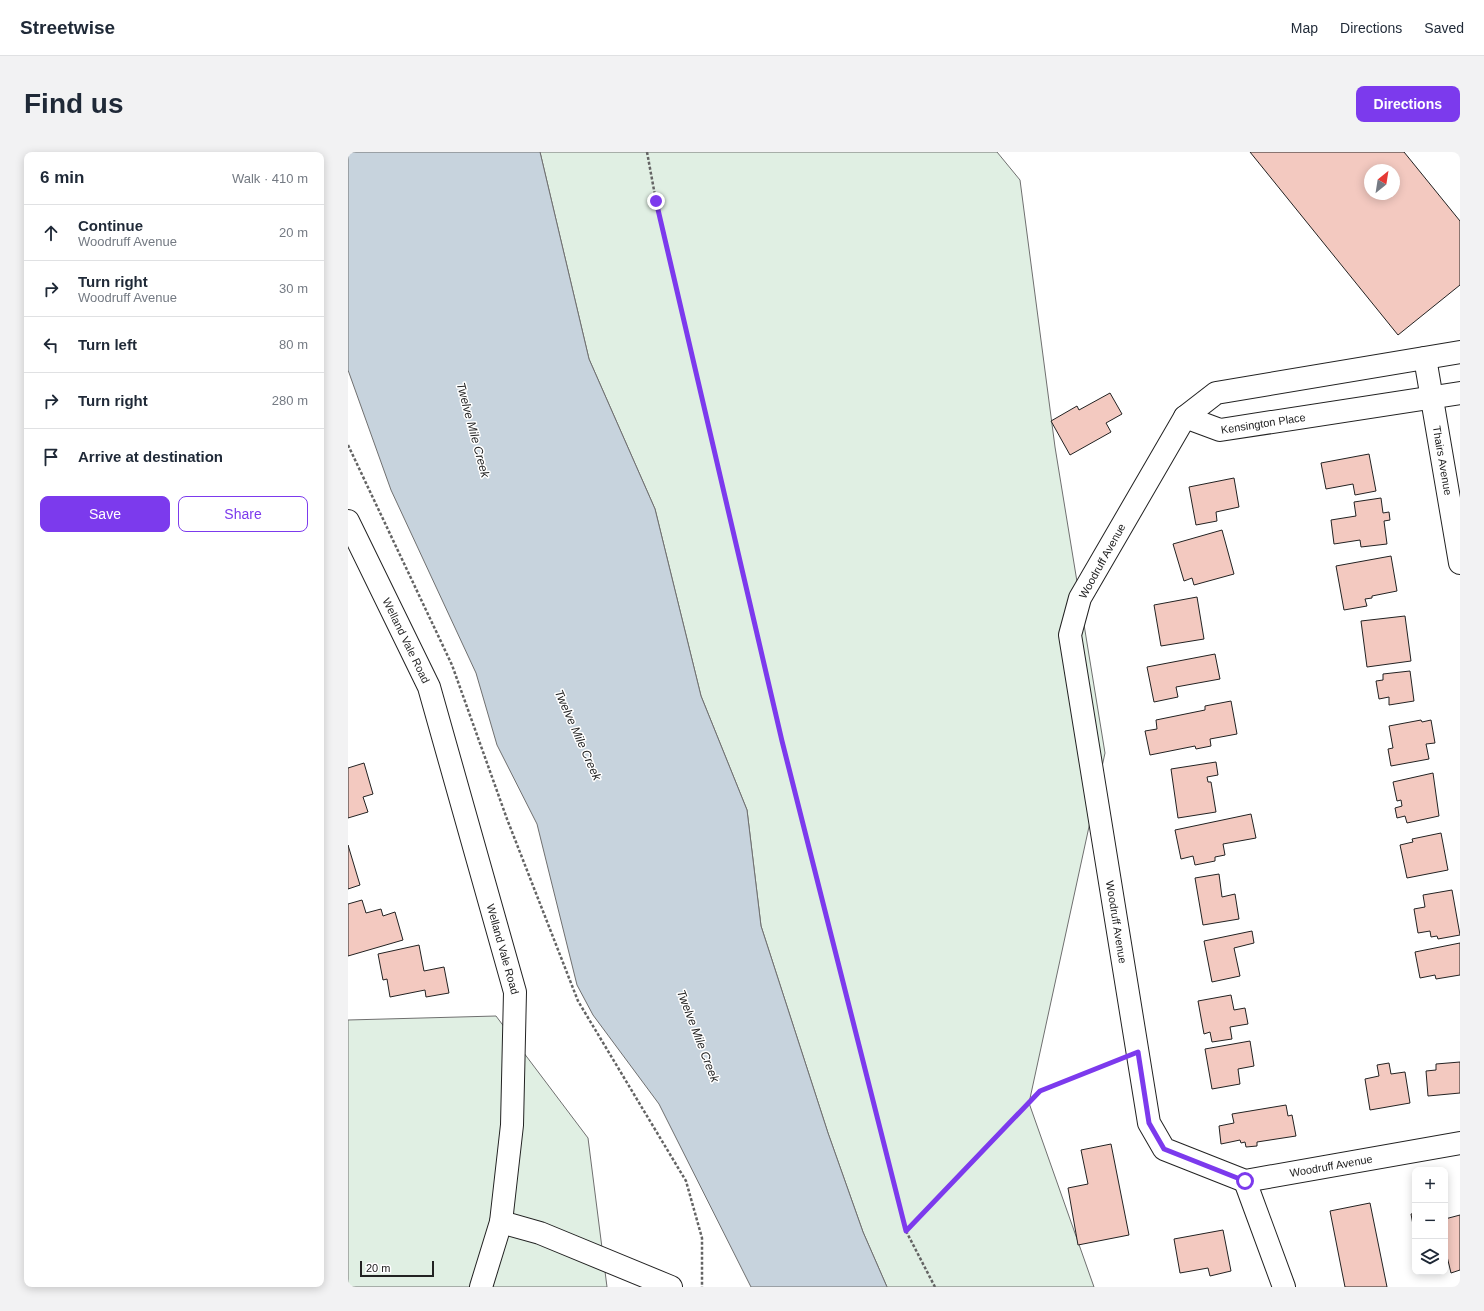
<!DOCTYPE html>
<html lang="en">
<head>
<meta charset="utf-8">
<style>
	:root { --surface:#fff; --page:#f2f2f3; --text:#1f2937; --muted:#747a83; --line:#e0e1e3; --accent:#7c3aed }
	body { margin:0; font-family:Arial,sans-serif; background:var(--page); color:var(--text) }
	.controls { position:absolute; right:12px; bottom:12px; display:grid; overflow:hidden; border-radius:8px; box-shadow:0 2px 10px #0003 }
	.controls button { width:36px; height:36px; display:grid; place-items:center; padding:0; border:0; border-bottom:1px solid var(--line); background:var(--surface); color:var(--text); font:20px sans-serif }
	.compass { position:absolute; left:1016px; top:12px; width:36px; height:36px; border-radius:50%; background:var(--surface); box-shadow:0 2px 10px #0003; rotate:30deg }
	.scale { position:absolute; left:12px; bottom:10px; width:74px; box-sizing:border-box; padding-left:4px; border:2px solid #222; border-top:0; font-size:11px; line-height:14px; white-space:nowrap; color:#222; -webkit-text-stroke:3px #fff; paint-order:stroke }
	.stop { position:absolute; width:12px; height:12px; margin:-9px; border:3px solid #7c3aed; border-radius:50%; background:#fff }
	.stop.end { background:#7c3aed; border-color:#fff; box-shadow:0 1px 4px #0008 }
	.list { margin:0; padding:0; list-style:none }
	h2 { display:flex; justify-content:space-between; align-items:center; height:52px; margin:0; padding:0 16px; font-size:17px }
	h2 small { font-size:13px; font-weight:400; color:var(--muted) }
	.list li { display:grid; grid-template-columns:26px 1fr auto; gap:12px; align-items:center; box-sizing:border-box; height:56px; padding:0 16px; border-top:1px solid var(--line) }
	.list b { display:block; font-size:15px; white-space:nowrap }
	.list p { margin:0; font-size:13px; white-space:nowrap; color:var(--muted) }
	.list em { font-size:13px; font-style:normal; color:var(--muted) }
	.actions { display:flex; gap:8px; padding:12px 16px }
	.actions a { flex:1; padding:9px 0; border:1px solid var(--accent); border-radius:8px; text-align:center; font-size:14px; color:var(--accent) }
	.actions .main { background:var(--accent); color:#fff }
	.icon { flex:none; width:22px; height:22px; fill:none; stroke:currentColor; stroke-width:2; stroke-linecap:round; stroke-linejoin:round }
	.map { position:relative; flex:none; width:1112px; height:1135px; overflow:hidden; border-radius:8px }
	header { display:flex; align-items:center; gap:24px; box-sizing:border-box; height:56px; padding:0 20px; background:var(--surface); border-bottom:1px solid var(--line) }
	header strong { font-size:19px }
	nav { display:flex; gap:22px; margin-inline-start:auto; font-size:14px }
	.intro { display:flex; align-items:center; justify-content:space-between; box-sizing:border-box; height:96px; padding:0 24px }
	h1 { margin:0; font-size:28px }
	.button { padding:10px 18px; border-radius:8px; background:var(--accent); color:#fff; font-size:14px; font-weight:700 }
	main { display:flex; gap:24px; padding:0 24px }
	aside { flex:1; background:var(--surface); border-radius:8px; box-shadow:0 2px 10px #0003 }
	.map>svg:first-child { display:block }
	.green { fill:#e0efe3; stroke:#6f6f6f }
	.water { fill:#c7d3dd; stroke:#6f6f6f }
	.building { fill:#f3c9c0; stroke:#222; fill-rule:evenodd }
	.lines { fill:none; stroke-linecap:round; stroke-linejoin:round }
	.minor-casing { stroke:#222; stroke-width:24 }
	.path { stroke:#646464; stroke-width:2.5; stroke-dasharray:3 2; stroke-linecap:butt }
	.minor { stroke:#fff; stroke-width:22 }
	.route { stroke:#7c3aed; stroke-width:5 }
	.labels { text-anchor:middle; stroke-width:3; stroke-linejoin:round; paint-order:stroke }
	.street-label { font-size:11px; fill:#222; stroke:#fff }
	.water-label { font-size:12px; font-style:italic; fill:#222; stroke:#fff }
</style>
</head>
<body>
<header>
<strong>Streetwise</strong>
<nav><a>Map</a><a>Directions</a><a>Saved</a></nav>
</header>
<div class="intro"><h1>Find us</h1><a class="button">Directions</a></div>
<main>
<aside>
<h2>6 min<small>Walk · 410 m</small></h2>
<ul class="list">
<li><svg class="icon" aria-label="ahead" viewBox="0 0 24 24"><path d="M12 20V5M6 11l6-6 6 6"/></svg><div><b>Continue</b><p>Woodruff Avenue</p></div><em>20 m</em></li>
<li><svg class="icon" aria-label="right" viewBox="0 0 24 24"><path d="M7 20v-9h11M14 6l5 5-5 5"/></svg><div><b>Turn right</b><p>Woodruff Avenue</p></div><em>30 m</em></li>
<li><svg class="icon" aria-label="left" viewBox="0 0 24 24"><path d="M17 20v-9H6M10 6l-5 5 5 5"/></svg><div><b>Turn left</b></div><em>80 m</em></li>
<li><svg class="icon" aria-label="right" viewBox="0 0 24 24"><path d="M7 20v-9h11M14 6l5 5-5 5"/></svg><div><b>Turn right</b></div><em>280 m</em></li>
<li><svg class="icon" aria-label="arrive" viewBox="0 0 24 24"><path d="M6 21V4h12l-3 4 3 4H6"/></svg><div><b>Arrive at destination</b></div></li>
</ul>
<div class="actions"><a class="main">Save</a><a>Share</a></div>
</aside>
<div class="map">
<svg width="1112" height="1135" viewBox="0 0 1112 1135">
	<rect width="100%" height="100%" fill="#fff"/>
	<path class="green" d="M192,0H649L672,28L707,295L757,601L681,951L746,1135H539L515,1080L480,981L413,774L399,658L353,544L307,357L241,207Z
		M148,864L240,986L259,1135H0V868Z"/>
	<path class="water" d="M0,0H192L241,207L307,357L353,544L399,658L413,774L480,981L515,1080L539,1135H403L311,952L245,863L229,833L189,672L149,593L128,521L43,338L0,218Z"/>
	<path class="building" d="M902,0H1056L1112,69V133L1050,183ZM1022,18H1046V42H1022Z
		M762,241L774,262L758,271L763,280L722,303L703,269L729,254L731,258Z
		M1021,302L1028,339L1007,343L1005,332L978,337L973,311Z
		M886,326L891,355L868,360L869,369L848,373L841,335Z
		M1033,346L1035,361L1041,360L1042,368L1036,369L1039,392L1013,395L1012,388L986,392L983,368L1008,364L1006,350Z
		M874,378L886,422L846,433L844,426L836,429L825,392Z
		M1043,404L1049,439L1024,444V446L1017,447L1019,454L996,458L988,414Z
		M849,445L856,487L813,494L806,453Z
		M1057,464L1063,509L1019,515L1013,469Z
		M867,502L872,527L828,535L830,545L806,550L799,515Z
		M1062,519L1066,549L1041,553V545L1031,547L1028,529L1035,528V522Z
		M883,549L889,582L862,587L863,594L848,597L847,594L802,603L797,579L809,577L808,568L857,558V554Z
		M1073,568L1074,570L1083,568L1087,591L1078,592L1081,607L1043,614L1040,597L1045,596L1041,574Z
		M868,610L870,623L859,625L860,630H863L868,660L830,666L823,617Z
		M16,611L25,642L15,645L20,660L0,666V616Z
		M1085,621L1091,664L1059,671L1057,664L1049,666L1047,656L1054,654L1053,648L1049,649L1045,630Z
		M903,662L908,686L875,692L877,703L867,705V709L847,713L845,704L833,707L827,678Z
		M1093,681L1100,718L1059,726L1052,693L1065,690L1064,687Z
		M0,693L12,733L0,737Z
		M871,722L874,745L887,742L891,767L855,773L847,726Z
		M1104,738L1112,783L1090,787L1089,784L1083,785L1082,779L1070,781L1066,757L1077,755L1075,743Z
		M14,748L18,761L33,757L35,764L47,760L55,788L0,804V752Z
		M904,779L906,791L886,796L892,824L864,830L856,789Z
		M1112,791V823L1088,827L1087,823L1072,826L1067,800Z
		M71,793L76,819L96,815L101,841L78,845L77,838L42,845L39,827L35,828L30,802Z
		M883,843L886,858L897,856L900,872L882,875L884,887L864,890L862,880L856,882L850,849Z
		M902,889L906,914L890,917L892,932L864,937L857,897Z
		M1112,910V941L1080,944L1078,919L1088,918V912Z
		M1041,911L1043,922L1057,920L1062,951L1022,958L1017,927L1031,924L1029,913Z
		M938,953L940,964L944,963L948,984L909,990V994L898,995L897,990L893,991L892,988L873,992L871,974L886,971L884,962Z
		M763,992L781,1083L730,1093L720,1036L740,1032L733,998Z
		M1022,1051L1039,1135H997L982,1059Z
		M1067,1061V1084L1063,1062Z
		M1112,1063V1118L1103,1121L1097,1096V1067Z
		M875,1078L883,1119L862,1124L860,1116L832,1121L826,1087Z"/>
	<g class="lines">
		<defs>
			<g id="minor">
				<path id="s1" d="M1112,200L868,241L837,265L732,446L722,483L801,971L816,997L897,1029L1112,991"/>
				<path id="s2" d="M1077,206L1112,411"/>
				<path id="s3" d="M837,265L872,278L1112,241"/>
				<path id="s4" d="M0,369L81,535L167,840L164,973L153,1070L133,1135"/>
				<path d="M897,1029L936,1135"/>
				<path d="M153,1070L192,1081L323,1135"/>
			</g>
		</defs>
		<use href="#minor" class="minor-casing"/>
		<path class="path" d="M299,0L308,49L434,589L558,1079
			M0,293L104,513L159,667L230,849L338,1029L354,1086V1135
			M587,1135L558,1079L692,939L767,909"/>
		<use href="#minor" class="minor"/>
	</g>
	<g class="lines">
		<path class="route" d="M308,49L434,589L558,1079L692,939L790,900L801,971L816,997L897,1029"/>
	</g>
	<g class="labels">
		<g class="street-label">
			<text dy="4" stroke="none"><textPath href="#s3" startOffset="81">Kensington Place</textPath></text>
			<text dy="4" stroke="none"><textPath href="#s2" startOffset="104">Thairs Avenue</textPath></text>
			<text transform="translate(754 409) rotate(-61)" y="4">Woodruff Avenue</text>
			<text dy="4" stroke="none"><textPath href="#s4" startOffset="133">Welland Vale Road</textPath></text>
			<text dy="4" stroke="none"><textPath href="#s1" startOffset="825">Woodruff Avenue</textPath></text>
			<text dy="4" stroke="none"><textPath href="#s4" startOffset="457">Welland Vale Road</textPath></text>
			<text dy="4" stroke="none"><textPath href="#s1" startOffset="1233">Woodruff Avenue</textPath></text>
		</g>
		<g class="water-label">
			<text transform="translate(125 278) rotate(75)" y="4">Twelve Mile Creek</text>
			<text transform="translate(230 583) rotate(66)" y="4">Twelve Mile Creek</text>
			<text transform="translate(350 884) rotate(69)" y="4">Twelve Mile Creek</text>
		</g>
	</g>
</svg>
<div class="controls">
<button>+</button>
<button>−</button>
<button><svg class="icon" aria-label="layers" viewBox="0 0 24 24"><path d="M12 4l9 5-9 5-9-5zM3 14l9 5 9-5"/></svg></button>
</div>
<svg class="compass" viewBox="-18 -18 36 36"><path d="M0-13l5 13h-10z" fill="#e53935"/><path d="M0 13l5-13h-10z" fill="#747a83"/></svg>
<div class="scale">20 m</div>
<div class="stop" style="left:897px;top:1029px"></div>
<div class="stop end" style="left:308px;top:49px"></div>
</div>
</main>
</body>
</html>
